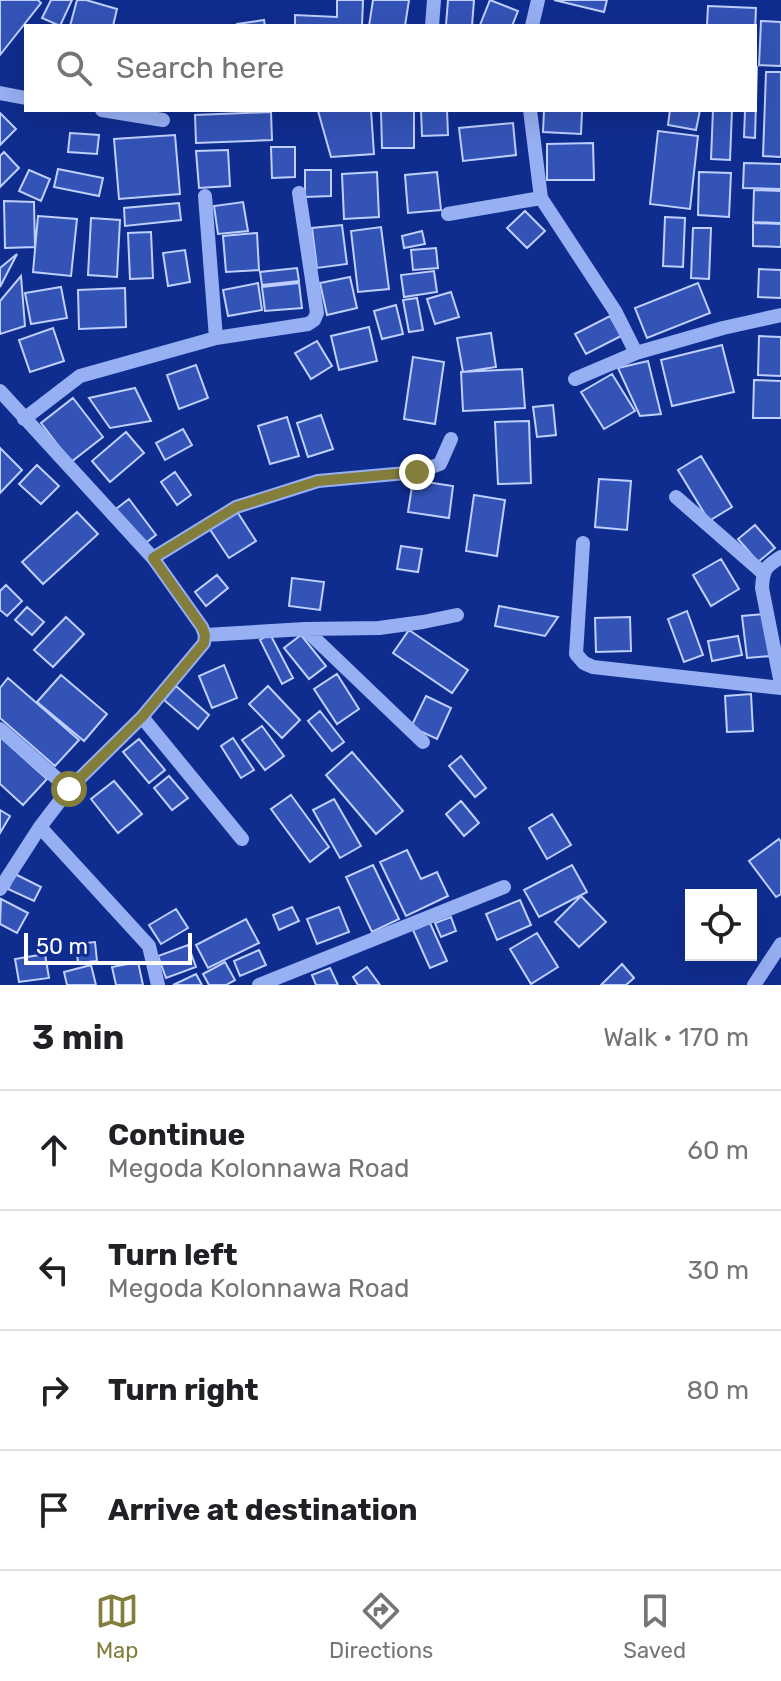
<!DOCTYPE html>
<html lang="en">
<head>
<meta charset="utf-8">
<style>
	:root { --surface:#fff; --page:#f6f6f6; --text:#202124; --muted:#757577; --line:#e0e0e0; --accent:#847e3c }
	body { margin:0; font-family:Rubik,sans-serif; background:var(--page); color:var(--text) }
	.controls { position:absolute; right:24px; bottom:24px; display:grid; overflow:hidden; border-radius:0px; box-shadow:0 8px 32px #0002 }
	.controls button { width:72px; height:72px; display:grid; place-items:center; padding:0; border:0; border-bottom:2px solid var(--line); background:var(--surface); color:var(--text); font:40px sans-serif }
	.scale { position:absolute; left:24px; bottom:20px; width:168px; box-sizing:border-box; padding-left:8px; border:4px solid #fff; border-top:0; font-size:22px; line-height:28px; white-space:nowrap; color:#fff; -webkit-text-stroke:6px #0f2d8f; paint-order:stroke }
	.stop { position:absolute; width:24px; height:24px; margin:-18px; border:6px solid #847e3c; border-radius:50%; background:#fff }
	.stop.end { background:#847e3c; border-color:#fff; box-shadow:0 2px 8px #0008 }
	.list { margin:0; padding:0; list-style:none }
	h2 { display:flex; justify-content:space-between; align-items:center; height:104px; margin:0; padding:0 32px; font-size:34px }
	h2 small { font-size:26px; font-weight:400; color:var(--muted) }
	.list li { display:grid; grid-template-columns:52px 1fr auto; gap:24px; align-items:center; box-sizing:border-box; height:120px; padding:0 32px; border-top:2px solid var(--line) }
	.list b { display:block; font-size:30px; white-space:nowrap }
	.list p { margin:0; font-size:26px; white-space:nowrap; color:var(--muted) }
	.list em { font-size:26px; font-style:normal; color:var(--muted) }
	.icon { flex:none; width:44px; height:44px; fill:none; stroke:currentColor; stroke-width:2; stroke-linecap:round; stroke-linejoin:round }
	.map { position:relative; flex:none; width:781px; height:985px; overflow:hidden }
	.search { position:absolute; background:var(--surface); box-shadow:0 8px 32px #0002; left:24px; right:24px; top:24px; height:88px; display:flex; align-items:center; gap:20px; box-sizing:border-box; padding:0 28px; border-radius:0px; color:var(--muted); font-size:30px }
	.sheet { height:584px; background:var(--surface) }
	nav { display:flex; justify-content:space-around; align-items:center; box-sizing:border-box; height:112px; border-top:2px solid var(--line); background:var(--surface); font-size:22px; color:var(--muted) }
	nav a { display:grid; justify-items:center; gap:4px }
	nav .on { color:var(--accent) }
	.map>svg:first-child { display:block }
	.building { fill:#3353b7; stroke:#bfcffe; stroke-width:2 }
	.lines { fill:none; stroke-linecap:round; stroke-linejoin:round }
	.minor { stroke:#97aff3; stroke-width:14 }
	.route { stroke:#847e3c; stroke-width:10 }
</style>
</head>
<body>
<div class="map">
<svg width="781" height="985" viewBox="0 0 781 985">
	<rect width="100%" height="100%" fill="#0f2d8f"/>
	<path class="building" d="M0,0H38L41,3L0,55Z
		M51,0H72L60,26L42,18Z
		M77,0H86L117,9L113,26H70Z
		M337,0H363L362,26H295V15L337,17Z
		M373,0H409L405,26H369Z
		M448,0H474L472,26L446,25Z
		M490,0L518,11L512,26L480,25Z
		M554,0H607L604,12Z
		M708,6L756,8L755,32V26H707Z
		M264,20L265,26H235L237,24Z
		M761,21L781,22V66L759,65Z
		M755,67H757L755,138L744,137L745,110H755Z
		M766,72H781V157L763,156Z
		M343,110H371L374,154L331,157L318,111Z
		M414,110V148H382L381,111Z
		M421,110H447L448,135L422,136Z
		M544,110L582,111L581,134L543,132Z
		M670,110H700L696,130L668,125Z
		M713,110H732L730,160L711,159Z
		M271,112L272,140L196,143L195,115Z
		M0,113L16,129L0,145Z
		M513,123L516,155L463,161L459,128Z
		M658,131L698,136L690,209L650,204Z
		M70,133L99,135L97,154L68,152Z
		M175,135L180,194L119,199L114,139Z
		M593,143L594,180H547V144Z
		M271,147H295V177L272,178Z
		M228,150L230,186L199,188L196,151Z
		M4,152L19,168L0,187V156Z
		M744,163L781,164V189L743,188Z
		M58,169L103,178L99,196L54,187Z
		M29,170L50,179L41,201L19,191Z
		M305,170H331V196L305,197Z
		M377,172L379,217L344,219L342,174Z
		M437,172L441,210L408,213L405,175Z
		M699,172L731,173L729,217L698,215Z
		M754,190L781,191V223L753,222Z
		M4,201L34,202L35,247L5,248Z
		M243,202L248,231L218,234L214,206Z
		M179,203L181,220L125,226L124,208Z
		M525,211L545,231L527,248L507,228Z
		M38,216L77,219L71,276L33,272Z
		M665,217L685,218L683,267L663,266Z
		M91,218L120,220L117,277L88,275Z
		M753,223L781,224V247L753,246Z
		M342,225L347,264L317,268L312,228Z
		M381,227L389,289L358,292L351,231Z
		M693,228H711L709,279L691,278Z
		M422,231L425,244L404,248L402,236Z
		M151,232L153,278L130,279L128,233Z
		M257,233L259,270L226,272L223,236Z
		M436,248L438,268L413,270L411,250Z
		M185,250L190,282L168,286L163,253Z
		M17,254L0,287V268Z
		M297,268L299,281L262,285L260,272Z
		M759,269L781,270V298L758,297Z
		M434,271L437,292L404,297L401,275Z
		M21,276L25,326L0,334V301Z
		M350,277L357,308L327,315L320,283Z
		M258,283L262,310L228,316L223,290Z
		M299,283L302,308L265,311L262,287Z
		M698,283L710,313L647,338L635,308Z
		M61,287L67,318L31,324L25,293Z
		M125,288L126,327L79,329L78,290Z
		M451,292L459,317L435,324L427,299Z
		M417,298L423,330L409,332L403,300Z
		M396,305L403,334L382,339L374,311Z
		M610,316L621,336L586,354L575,334Z
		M369,327L377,361L339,370L331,336Z
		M53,328L64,361L30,372L19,340Z
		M491,333L496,367L463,372L457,338Z
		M759,336L781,337V376L758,375Z
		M317,341L332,366L311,379L295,353Z
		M722,345L734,392L672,406L661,360Z
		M413,357L444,362L435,424L404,419Z
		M648,361L661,414L640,416L618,368Z
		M196,365L208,398L179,409L167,375Z
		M522,369L525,408L463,411L461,372Z
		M612,374L635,411L604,429L581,392Z
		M754,380L781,381V418H753Z
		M135,388L151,421L110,428L89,398Z
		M73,398L103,437L71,462L41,423Z
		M553,405L556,435L537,437L533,407Z
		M321,415L333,449L308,457L297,423Z
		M287,417L299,456L270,464L258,426Z
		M529,421L531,483L498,484L495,422Z
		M183,429L192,445L165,460L156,443Z
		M126,432L144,453L110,482L92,461Z
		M0,448L22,470L0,493Z
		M701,456L732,507L709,521L678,470Z
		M37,465L59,486L41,504L19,484Z
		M175,472L191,495L177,505L161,482Z
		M599,479L631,481L627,530L595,527Z
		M413,480L453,486L449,518L408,512Z
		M474,495L505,500L497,556L466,551Z
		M129,499L156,535L143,545L116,509Z
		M236,510L256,541L229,558L209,528Z
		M77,512L98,534L43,584L22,562Z
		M755,525L775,548L758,562L738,539Z
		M401,546L422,549L418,572L397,569Z
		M721,559L739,589L711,606L693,575Z
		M217,575L228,588L206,606L195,592Z
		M292,578L324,582L320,610L289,606Z
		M6,585L22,601L7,616L0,610V591Z
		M499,606L558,617L545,636L495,626Z
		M27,607L44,622L32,635L15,620Z
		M687,611L703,655L684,662L668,619Z
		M765,614L770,656L747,658L742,616Z
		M66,617L84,634L53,667L34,650Z
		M630,617L631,651L596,652L595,618Z
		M409,630L468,670L452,693L393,653Z
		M270,634L293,678L282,684L260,640Z
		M301,635L326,666L309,679L284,648Z
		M738,636L742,655L712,661L708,641Z
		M224,665L237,698L212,708L199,676Z
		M337,674L359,709L337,724L314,689Z
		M61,675L107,714L84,741L37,702Z
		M8,678L79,740L55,766L0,718V688Z
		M176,686L209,715L198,729L164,700Z
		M268,686L300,720L282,738L249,704Z
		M751,694L753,731L727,732L725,696Z
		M426,696L451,708L437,739L411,727Z
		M320,711L344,742L332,751L308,721Z
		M262,726L284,756L265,770L242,740Z
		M0,737L47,779L23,805L0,784Z
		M233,738L254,770L241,778L221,746Z
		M139,739L165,770L149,783L123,752Z
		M352,752L403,811L376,834L326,775Z
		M461,756L486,788L475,797L449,766Z
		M169,776L188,798L172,810L154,788Z
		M114,781L142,814L118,833L91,799Z
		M291,795L329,847L310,862L271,809Z
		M334,799L361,846L340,858L313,810Z
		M461,801L479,823L464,836L446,814Z
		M0,810L10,816L0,833Z
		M552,814L571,845L547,859L529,828Z
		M779,839L781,842V894L776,897L749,861Z
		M407,850L421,879L437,872L448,896L406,916L380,862Z
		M373,865L399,919L372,932L346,877Z
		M572,865L587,892L539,917L524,890Z
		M15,874L41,887L34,901L8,889Z
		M581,896L606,922L579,947L555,922Z
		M1,899L28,913L17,933L0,924Z
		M520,900L531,925L497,940L486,914Z
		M292,907L299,921L279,930L273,915Z
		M339,907L349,932L317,944L307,919Z
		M176,909L188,928L161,944L149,925Z
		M451,917L456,931L441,937L435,923Z
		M246,919L259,943L208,968L196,945Z
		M430,923L447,961L430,968L413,930Z
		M537,933L558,967L531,984L510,949Z
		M95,942L97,961L78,963L76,944Z
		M188,945L196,967L166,978L158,956Z
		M259,950L266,965L240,976L234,961Z
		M45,954L49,978L19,982L15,959Z
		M138,962L143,985H116L112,967Z
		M225,962L235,980L226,985H209L203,974Z
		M622,964L634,978L626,985H601Z
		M91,965L96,985H67L64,972Z
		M367,967L380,985H358L353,977Z
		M330,968L338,985H316L312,975Z
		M196,974L202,985H173Z"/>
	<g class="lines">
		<path class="minor" d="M432,26L434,0
			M532,26L538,0
			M0,93L26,98
			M102,110L163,120
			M205,196L216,338L308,324L314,320L317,313L299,193
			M541,198L615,311L636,353
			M448,214L541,198L530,110
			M575,379L636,353L723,328L781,315
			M0,391L153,558L202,627L205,635L204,643L142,717L69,789L40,827L0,889
			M24,419L80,376L216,338
			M676,497L763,573
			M583,543L576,654L584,663L593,667L781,688
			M781,557C765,567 763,569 762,588L781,684
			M153,558L236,507L318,481L417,472L440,464L451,439
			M305,629L423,742
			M205,635L305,629L379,628L423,622L457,615
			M142,717L242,839
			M0,729L69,789
			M40,827L149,946L158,985
			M259,985L504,887
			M754,985L781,944"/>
	</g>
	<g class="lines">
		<path class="route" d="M69,789L142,717L204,643L205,635L202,627L153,558L236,507L318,481L417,472"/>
	</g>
</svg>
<div class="controls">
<button><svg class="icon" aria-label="locate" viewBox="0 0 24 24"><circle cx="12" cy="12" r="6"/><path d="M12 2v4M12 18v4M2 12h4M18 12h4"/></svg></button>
</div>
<div class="scale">50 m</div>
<div class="stop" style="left:69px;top:789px"></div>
<div class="stop end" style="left:417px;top:472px"></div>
<div class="search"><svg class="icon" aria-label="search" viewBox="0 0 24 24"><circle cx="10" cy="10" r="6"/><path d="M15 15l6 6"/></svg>Search here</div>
</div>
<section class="sheet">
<h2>3 min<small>Walk · 170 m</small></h2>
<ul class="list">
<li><svg class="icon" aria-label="ahead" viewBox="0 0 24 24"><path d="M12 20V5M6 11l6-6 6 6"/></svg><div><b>Continue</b><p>Megoda Kolonnawa Road</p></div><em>60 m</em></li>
<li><svg class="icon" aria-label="left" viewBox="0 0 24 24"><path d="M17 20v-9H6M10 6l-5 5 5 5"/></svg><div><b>Turn left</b><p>Megoda Kolonnawa Road</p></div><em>30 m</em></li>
<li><svg class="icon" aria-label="right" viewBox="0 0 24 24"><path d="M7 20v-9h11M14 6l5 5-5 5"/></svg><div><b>Turn right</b></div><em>80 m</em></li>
<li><svg class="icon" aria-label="arrive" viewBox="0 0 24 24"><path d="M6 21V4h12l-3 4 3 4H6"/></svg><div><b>Arrive at destination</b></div></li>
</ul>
</section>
<nav>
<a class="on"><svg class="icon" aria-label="map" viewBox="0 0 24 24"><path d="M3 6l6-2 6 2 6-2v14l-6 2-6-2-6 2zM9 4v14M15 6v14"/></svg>Map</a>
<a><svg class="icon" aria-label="directions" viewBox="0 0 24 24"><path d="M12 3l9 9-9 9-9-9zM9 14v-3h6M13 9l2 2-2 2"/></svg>Directions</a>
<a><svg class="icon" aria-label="saved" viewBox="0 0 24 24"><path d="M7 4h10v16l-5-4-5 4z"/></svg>Saved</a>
</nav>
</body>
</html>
